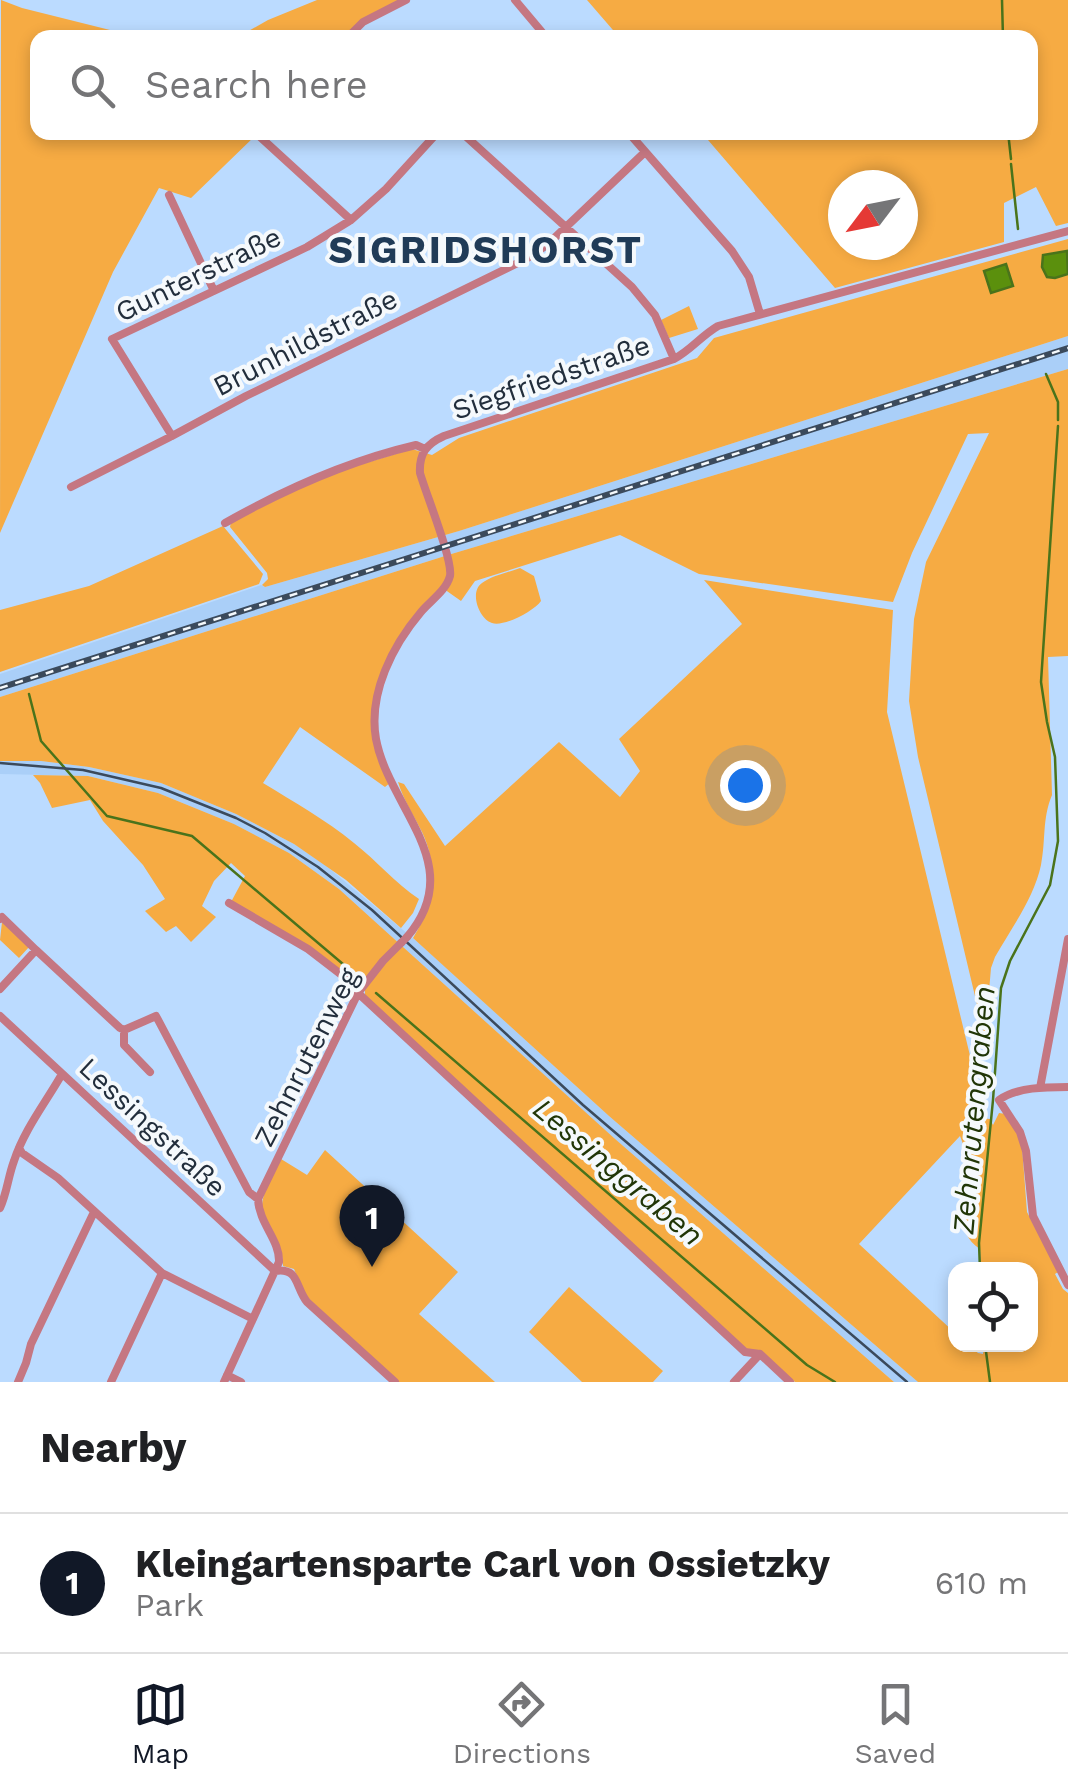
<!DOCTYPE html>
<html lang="en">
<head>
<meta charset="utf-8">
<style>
	:root { --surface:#fff; --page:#f6f6f6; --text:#202124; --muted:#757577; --line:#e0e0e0; --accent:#111827 }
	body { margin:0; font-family:"Work Sans",sans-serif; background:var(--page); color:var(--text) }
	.controls { position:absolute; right:30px; bottom:30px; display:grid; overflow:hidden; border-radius:20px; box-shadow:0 5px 15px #0003 }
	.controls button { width:90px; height:90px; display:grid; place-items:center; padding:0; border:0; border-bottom:2px solid var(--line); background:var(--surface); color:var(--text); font:50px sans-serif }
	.compass { position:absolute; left:828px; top:170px; width:90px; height:90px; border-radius:50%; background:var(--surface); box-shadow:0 5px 15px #0003; rotate:238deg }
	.you { position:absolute; left:745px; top:785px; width:35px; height:35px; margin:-25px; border:8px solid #fff; border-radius:50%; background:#1a73e8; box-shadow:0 0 0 15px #1a73e833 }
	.badge { display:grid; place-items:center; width:65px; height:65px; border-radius:50%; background:var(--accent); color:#fff; font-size:32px; font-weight:700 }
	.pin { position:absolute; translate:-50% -82px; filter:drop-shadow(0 2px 5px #0008) }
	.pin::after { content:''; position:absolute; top:52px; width:35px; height:30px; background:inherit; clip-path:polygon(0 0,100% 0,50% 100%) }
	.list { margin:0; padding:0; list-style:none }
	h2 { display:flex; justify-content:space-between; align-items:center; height:130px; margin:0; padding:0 40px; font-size:42px }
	h2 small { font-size:32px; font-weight:400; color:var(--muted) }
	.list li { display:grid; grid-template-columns:65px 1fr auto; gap:30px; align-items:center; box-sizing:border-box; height:140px; padding:0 40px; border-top:2px solid var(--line) }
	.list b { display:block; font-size:38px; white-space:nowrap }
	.list p { margin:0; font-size:32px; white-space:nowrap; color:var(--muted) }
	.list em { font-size:32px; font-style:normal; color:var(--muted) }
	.icon { flex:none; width:55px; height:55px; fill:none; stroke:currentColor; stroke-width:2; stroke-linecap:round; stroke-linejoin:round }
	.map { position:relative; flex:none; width:1068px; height:1382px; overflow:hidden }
	.search { position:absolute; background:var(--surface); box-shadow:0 5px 15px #0003; left:30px; right:30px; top:30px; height:110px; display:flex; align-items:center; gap:25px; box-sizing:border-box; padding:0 35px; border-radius:20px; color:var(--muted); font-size:38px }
	.sheet { height:270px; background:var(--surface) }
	nav { display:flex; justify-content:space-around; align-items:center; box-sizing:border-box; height:140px; border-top:2px solid var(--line); background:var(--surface); font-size:28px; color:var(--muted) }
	nav a { display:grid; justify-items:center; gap:5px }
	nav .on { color:var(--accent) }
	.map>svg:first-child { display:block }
	.built { fill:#aacff8 }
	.green { fill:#f6ab43; fill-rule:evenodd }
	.water { fill:#5b900d; stroke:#4a731b; stroke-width:2.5 }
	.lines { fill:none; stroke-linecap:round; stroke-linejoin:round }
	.stream { stroke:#4a731b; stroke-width:2.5 }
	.minor { stroke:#c57782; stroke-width:8 }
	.tram { stroke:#3b4a5c; stroke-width:2.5 }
	.rail-casing { stroke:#3b4a5c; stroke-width:6 }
	.rail { stroke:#f5f9fc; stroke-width:2.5; stroke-dasharray:8; stroke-linecap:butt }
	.minor-bridge { stroke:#c57782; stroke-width:8 }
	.labels { text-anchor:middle; stroke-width:8; stroke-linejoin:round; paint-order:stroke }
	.street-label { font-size:28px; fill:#222e3c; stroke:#f5f9fc }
	.water-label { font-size:30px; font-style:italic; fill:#213607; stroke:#f5f9fc }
	.district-label { font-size:38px; font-weight:bold; letter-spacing:2.5px; fill:#203b57; stroke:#f5f9fc }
</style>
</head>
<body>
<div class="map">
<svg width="1068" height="1382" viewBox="0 0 1068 1382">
	<rect width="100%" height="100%" fill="#bbdbff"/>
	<path class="built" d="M1068,336V369L448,555L0,697V674L261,585L265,587L459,531Z
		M0,761H41L89,767L161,783L236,814L294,844L324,864L421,945L609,1116L918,1382H894L614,1138L339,889L289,853L234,824L158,793L88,776L0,774Z"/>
	<path class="green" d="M1,0L22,8L138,37L38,38V132L258,133L191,198L159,188L113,272L0,533Z
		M317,0H401L360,22L343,37L236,38L268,20Z
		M587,0H1068V223L1056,226L1036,187L1004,203V242L835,288L702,133L1030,132V38L619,37ZM843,185H903V245H843Z
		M1068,239V336L459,531L265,587L262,585L268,579L267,573L230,527L231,522L329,474L412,449L432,455L459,438L697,358L714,338Z
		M689,306L698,329L669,338L661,320Z
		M1068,369V656L1048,657L1052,795C1042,819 1046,840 1041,865C1034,898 1012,927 995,957L991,968L985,1038L918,757L909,701L914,619L926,562L989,433L968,434L912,553L893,602L699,574L620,535L475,581L461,601L444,589L400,639L377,703L376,738L391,782L385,787L300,727L263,783C294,802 326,820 354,843C377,861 395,883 419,899L413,913L401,928L346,880L294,844L236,814L161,783L89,767L41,761H0V697L448,555Z
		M223,526L263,574L259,584L0,672V610L89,586Z
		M520,568L534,576L541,601C534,611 504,627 492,623C479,619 469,592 482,583C491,576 509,572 520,568Z
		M704,580L893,610L887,712L980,1097L966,1127L978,1118L990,1119L993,1125L999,1113L1006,1114L1018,1134L1022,1147L1027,1212L1058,1272L1055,1274L1063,1289L1068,1293V1382H918L609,1116L413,938C434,905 439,868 422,832C414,816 403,799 398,782L404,784L445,846L559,742L620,797L640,771L619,739L742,624ZM960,1136C964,1146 967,1155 967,1167C966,1194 952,1231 980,1249L981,1269L1030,1270V1344L984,1345L983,1354L978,1353L968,1345L956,1344L955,1333L859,1244Z
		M33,775L88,776L158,793L234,824L289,853L339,889L614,1138L894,1382H795L763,1353L745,1349L365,996V989L231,902L245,876L231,863L214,881L202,906L216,917L191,942L176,926L166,932L145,911L165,899L143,865L103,821L90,800L52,808L40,783Z
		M2,922L29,947L19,958L0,940Z
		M325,1150L458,1272L419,1314L495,1382H398L309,1299L304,1293L294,1269L283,1266C284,1242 261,1225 262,1205C263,1190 274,1173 281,1159L307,1175Z
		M569,1287L663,1371L653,1382H582L529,1332Z"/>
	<path class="water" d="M1067,251L1068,274L1055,278L1047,277L1042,267L1043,255Z
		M1006,264L1013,286L991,293L984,271Z"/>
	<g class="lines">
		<path class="stream" d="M1002,0L1003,38
			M1008,132L1011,159
			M1011,164L1018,229
			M1046,374L1058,402V420
			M29,694L41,741L107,816L192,836L350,970
			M376,993L807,1365L835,1382
			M980,1270L979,1243L993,1100L1001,988L1010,961L1050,885L1058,841L1055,757L1047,722L1041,682L1058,426
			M985,1344L990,1382"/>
		<path class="minor" d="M515,0L547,38
			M347,38L363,22L406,0
			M261,132L258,135L351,220
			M461,132L632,287L655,315L674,359
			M628,132L732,251L749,277L760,314
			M169,195L214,291
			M172,436L112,339L307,247L351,220L386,189L438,132
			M71,487L172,436L246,396L526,259L547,245L645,152
			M225,523C285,489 348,461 416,445L425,449
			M229,903L308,949L360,989
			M0,919L2,917L36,950L0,989
			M407,937C469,865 389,809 376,739C368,693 393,645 421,612C430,601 446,591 450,576C453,560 426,494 420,473C419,454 426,444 444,436L674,359C691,350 701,336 718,326L1068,231
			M36,950L120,1028L124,1030L156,1016L249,1192L258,1199
			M358,993L745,1352L760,1354L790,1382
			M0,1016L275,1271
			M124,1030V1045L150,1072
			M1068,1087C1046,1087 1017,1087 999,1100L1020,1132L1026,1151L1033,1216L1068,1285
			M1040,1088L1068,939
			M19,1148L22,1153L58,1178L162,1273L253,1319
			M0,1208C7,1193 8,1177 14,1161C24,1130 46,1102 62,1074
			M275,1271C299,1267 295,1287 307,1302L395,1382
			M227,1375L241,1382
			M18,1382L26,1363L31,1344L94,1212
			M111,1382L162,1273
			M224,1382L279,1262C280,1240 259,1224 258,1199L358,993L383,961L401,943
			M734,1382L760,1354"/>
		<path class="tram" d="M0,763L83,770L161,788L236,818L265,833L318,867L372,910L583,1105L907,1382"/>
		<defs>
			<path id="rail" d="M0,688L1068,348"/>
		</defs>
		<use href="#rail" class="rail-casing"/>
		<use href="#rail" class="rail"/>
		<path class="minor-bridge" d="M401,943L407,937"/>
	</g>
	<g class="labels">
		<g class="street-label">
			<text transform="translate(198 274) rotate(-26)" y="10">Gunterstraße</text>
			<text transform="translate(305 342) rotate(-27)" y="10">Brunhildstraße</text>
			<text transform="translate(551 377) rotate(-19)" y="10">Siegfriedstraße</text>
			<text transform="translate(306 1057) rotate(-63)" y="10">Zehnrutenweg</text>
			<text transform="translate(153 1127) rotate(43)" y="10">Lessingstraße</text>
		</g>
		<g class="water-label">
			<text transform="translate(974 1110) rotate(-85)" y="10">Zehnrutengraben</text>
			<text transform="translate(618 1172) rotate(40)" y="10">Lessinggraben</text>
		</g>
		<g class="district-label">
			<text x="486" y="263">SIGRIDSHORST</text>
		</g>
	</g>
</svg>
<div class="controls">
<button><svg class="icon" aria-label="locate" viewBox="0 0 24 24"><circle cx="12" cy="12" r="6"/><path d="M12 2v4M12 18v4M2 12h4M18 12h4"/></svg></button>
</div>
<svg class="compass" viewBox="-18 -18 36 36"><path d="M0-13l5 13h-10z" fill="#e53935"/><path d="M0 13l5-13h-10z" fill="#757577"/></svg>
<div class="you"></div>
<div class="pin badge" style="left:372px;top:1267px">1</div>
<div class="search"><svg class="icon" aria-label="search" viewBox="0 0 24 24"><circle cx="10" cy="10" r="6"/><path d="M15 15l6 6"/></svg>Search here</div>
</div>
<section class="sheet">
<h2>Nearby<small></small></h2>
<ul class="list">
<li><span class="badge">1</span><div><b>Kleingartensparte Carl von Ossietzky</b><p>Park</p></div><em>610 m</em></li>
</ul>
</section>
<nav>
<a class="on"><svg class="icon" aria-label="map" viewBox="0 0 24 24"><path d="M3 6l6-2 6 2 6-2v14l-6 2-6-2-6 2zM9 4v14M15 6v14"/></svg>Map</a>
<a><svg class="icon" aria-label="directions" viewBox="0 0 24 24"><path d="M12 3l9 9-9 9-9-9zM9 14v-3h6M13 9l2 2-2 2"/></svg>Directions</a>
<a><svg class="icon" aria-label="saved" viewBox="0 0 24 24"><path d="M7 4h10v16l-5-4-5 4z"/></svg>Saved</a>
</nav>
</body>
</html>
